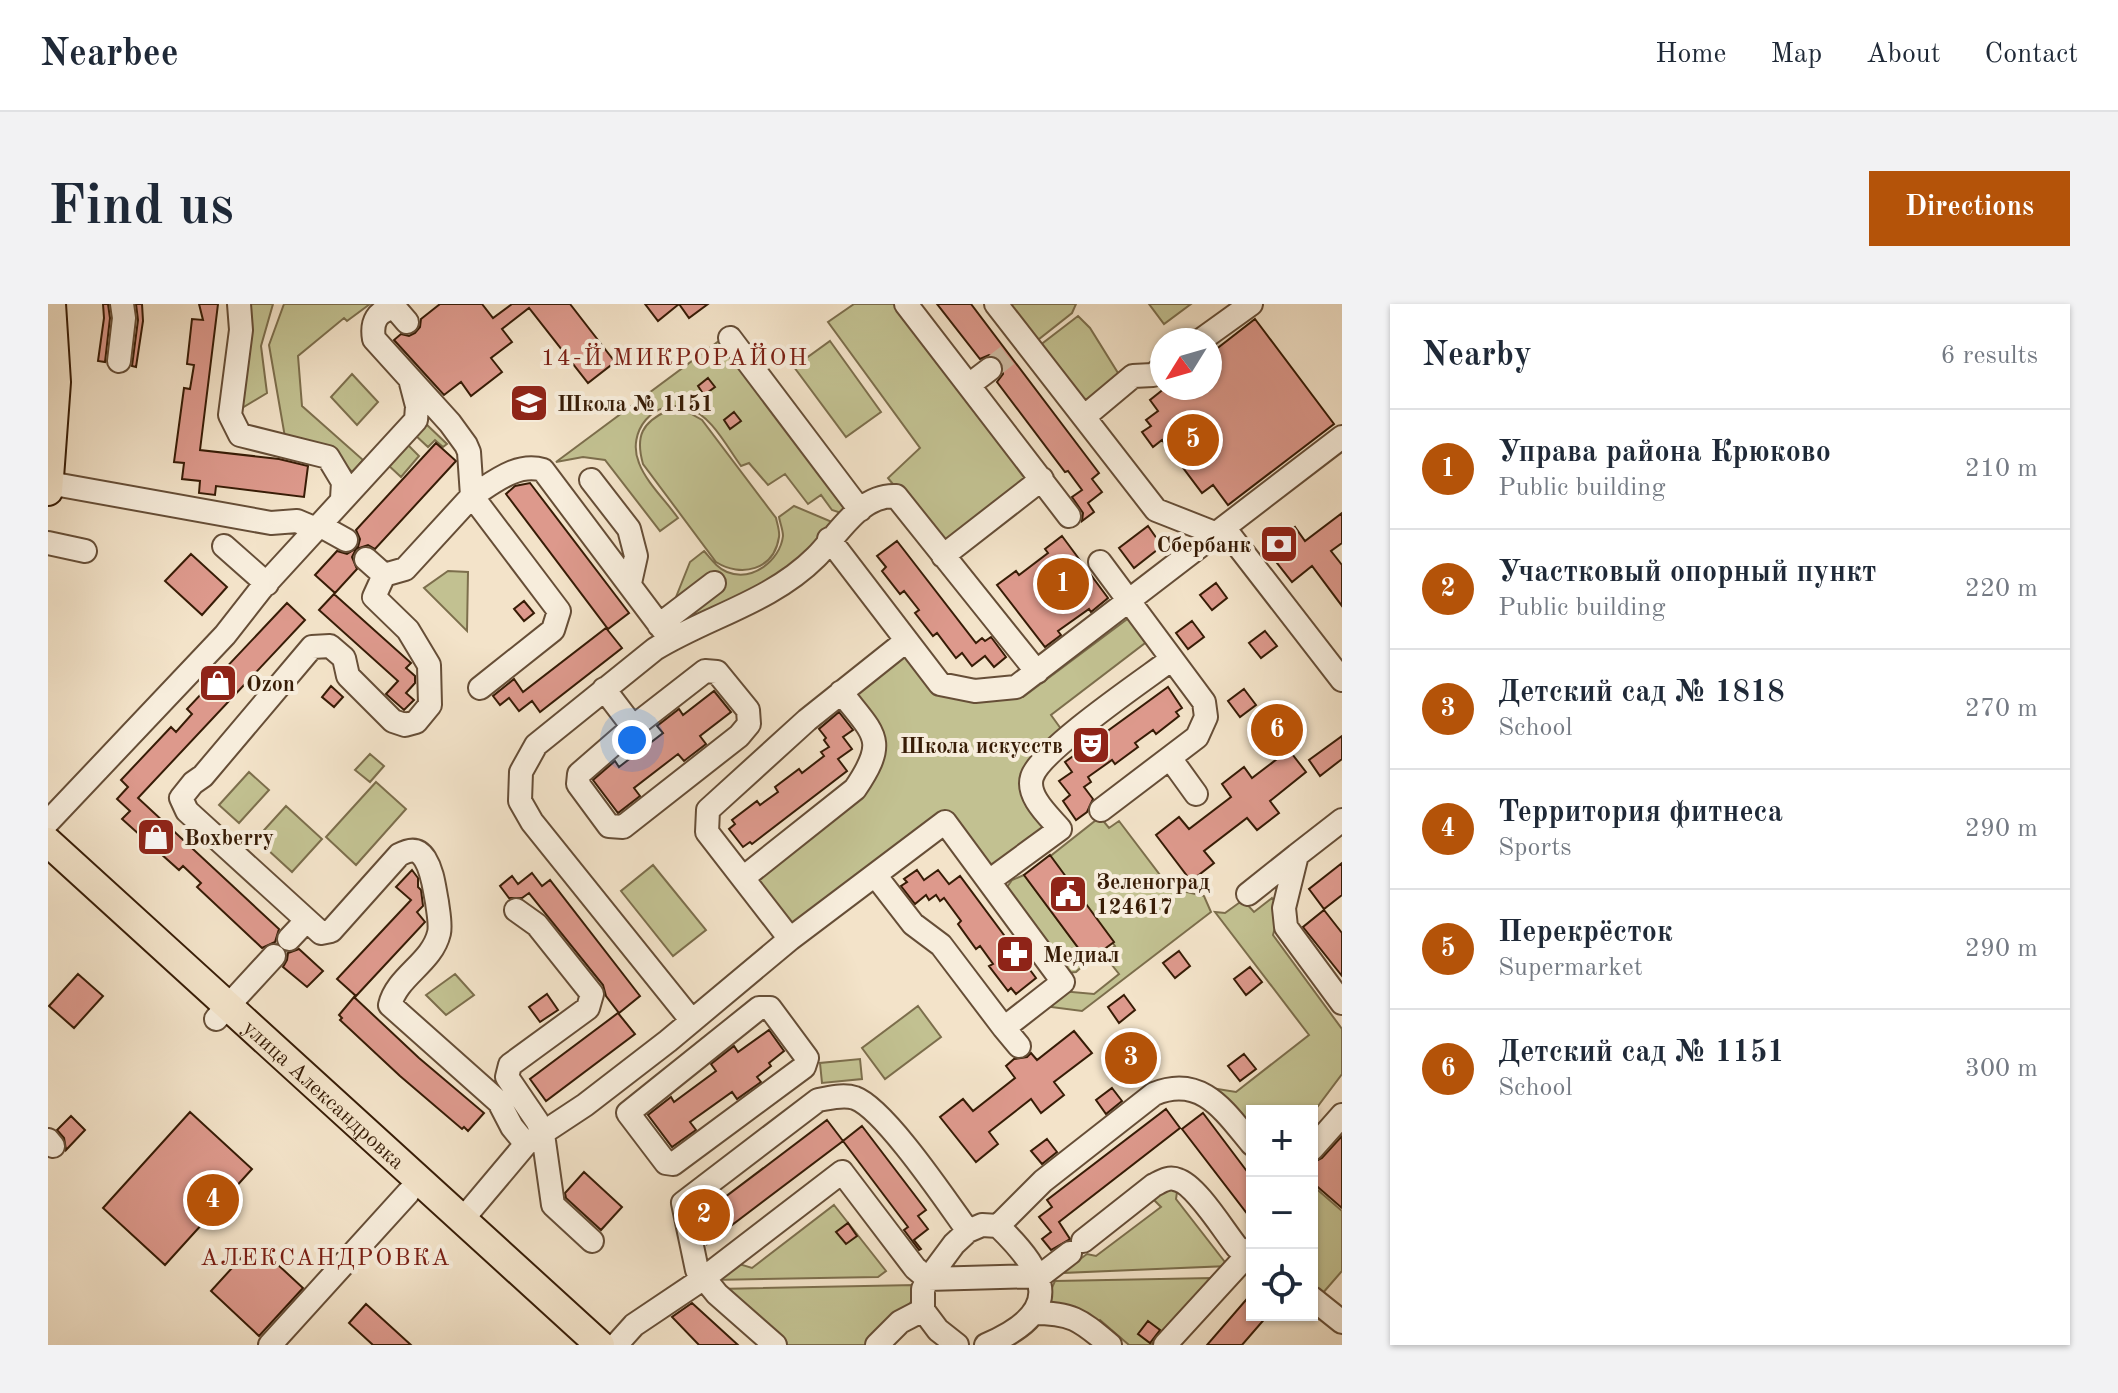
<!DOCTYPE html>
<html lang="en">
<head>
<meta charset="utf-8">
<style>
	:root { --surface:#fff; --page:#f2f2f3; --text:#1f2937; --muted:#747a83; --line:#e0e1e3; --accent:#b45309 }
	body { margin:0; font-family:"Old Standard TT",serif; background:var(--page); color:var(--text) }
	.controls { position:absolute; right:24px; bottom:24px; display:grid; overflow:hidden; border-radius:0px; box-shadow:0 2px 6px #0004 }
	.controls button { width:72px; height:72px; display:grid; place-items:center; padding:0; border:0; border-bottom:2px solid var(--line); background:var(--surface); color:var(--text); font:40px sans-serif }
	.compass { position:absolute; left:1102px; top:24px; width:72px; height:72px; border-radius:50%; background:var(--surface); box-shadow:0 2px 6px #0004; rotate:233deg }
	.you { position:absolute; left:584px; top:436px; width:28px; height:28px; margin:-20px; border:6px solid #fff; border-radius:50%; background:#1a73e8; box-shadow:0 0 0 12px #1a73e833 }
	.badge { display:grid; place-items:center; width:52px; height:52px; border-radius:50%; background:var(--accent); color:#fff; font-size:26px; font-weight:700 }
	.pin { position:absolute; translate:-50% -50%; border:4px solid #fff; box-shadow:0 2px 8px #0006 }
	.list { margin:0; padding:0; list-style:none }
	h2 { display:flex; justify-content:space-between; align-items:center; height:104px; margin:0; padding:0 32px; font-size:34px }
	h2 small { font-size:26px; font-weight:400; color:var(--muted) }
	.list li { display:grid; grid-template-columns:52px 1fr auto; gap:24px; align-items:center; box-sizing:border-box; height:120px; padding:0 32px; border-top:2px solid var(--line) }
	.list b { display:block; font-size:30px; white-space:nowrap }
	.list p { margin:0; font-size:26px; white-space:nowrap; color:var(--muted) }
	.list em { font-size:26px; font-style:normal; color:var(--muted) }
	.icon { flex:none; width:44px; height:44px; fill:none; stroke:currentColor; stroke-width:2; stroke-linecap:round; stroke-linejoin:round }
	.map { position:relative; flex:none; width:1294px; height:1041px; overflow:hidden; border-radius:0px }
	header { display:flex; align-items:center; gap:48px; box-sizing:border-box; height:112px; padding:0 40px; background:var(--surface); border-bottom:2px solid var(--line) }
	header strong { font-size:38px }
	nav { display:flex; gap:44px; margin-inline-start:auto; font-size:28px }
	.intro { display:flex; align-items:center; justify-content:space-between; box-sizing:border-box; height:192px; padding:0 48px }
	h1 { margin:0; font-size:56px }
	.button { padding:20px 36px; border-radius:0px; background:var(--accent); color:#fff; font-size:28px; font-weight:700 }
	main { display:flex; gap:48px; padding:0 48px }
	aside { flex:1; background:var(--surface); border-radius:0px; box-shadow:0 2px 6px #0004 }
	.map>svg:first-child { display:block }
	.green { fill:#c2c191; stroke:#7c6e4c; stroke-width:2 }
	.building { fill:#dd998c; stroke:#371c06; stroke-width:2 }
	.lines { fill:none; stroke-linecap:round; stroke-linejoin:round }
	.minor-tunnel { stroke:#cdbba2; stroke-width:22; stroke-dasharray:22 11; stroke-linecap:butt }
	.minor-casing { stroke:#664e37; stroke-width:26 }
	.major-casing { stroke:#371c06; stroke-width:32 }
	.minor { stroke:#f7eddc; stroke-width:22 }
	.major { stroke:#f3e3c9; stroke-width:28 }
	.labels { text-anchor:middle; stroke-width:8; stroke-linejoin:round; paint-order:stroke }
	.poi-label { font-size:22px; font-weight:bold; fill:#371c06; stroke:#f7eddc; text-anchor:start }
	.street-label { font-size:22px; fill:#371c06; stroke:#f7eddc }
	.neighbourhood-label { font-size:24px; letter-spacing:2px; fill:#7a1f14; stroke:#f7eddc }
</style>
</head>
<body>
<header>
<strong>Nearbee</strong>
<nav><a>Home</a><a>Map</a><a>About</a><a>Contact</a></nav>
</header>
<div class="intro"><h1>Find us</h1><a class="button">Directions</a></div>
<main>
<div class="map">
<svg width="1294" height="1041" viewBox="0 0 1294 1041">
	<rect width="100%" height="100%" fill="#f3e3c9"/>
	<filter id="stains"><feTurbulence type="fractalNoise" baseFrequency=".0025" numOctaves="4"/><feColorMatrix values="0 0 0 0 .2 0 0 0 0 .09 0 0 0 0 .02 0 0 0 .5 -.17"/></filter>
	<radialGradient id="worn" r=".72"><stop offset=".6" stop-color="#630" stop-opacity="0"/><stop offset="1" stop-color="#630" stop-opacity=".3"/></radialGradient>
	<path class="green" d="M195,0H225L213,42L219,89L194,104Z
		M236,0H322L299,17L296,14L250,52L254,102L315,156L304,168L285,148L238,139L221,41Z
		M806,0H851L989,175L897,245L840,174L872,144L780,18Z
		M956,0H1028L1024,9L986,39Z
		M1101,0H1143L1116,20Z
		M1030,12L1042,24L1075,77L1040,104L991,42Z
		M675,34L799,196L793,209L784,206L773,191L760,200L737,170L720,181L701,159L693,162C679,143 663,111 640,104C606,93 578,128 591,159C598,178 618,197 630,214L612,227L557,156L535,153L508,158Z
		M782,37L833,108L798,133L746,63Z
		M304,70L330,98L309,121L283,93Z
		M621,106L638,107L654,116L728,214C729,219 732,227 731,233C726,266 693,274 668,258L595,160C587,132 594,118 621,106Z
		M377,119L399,140L395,143L387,136L380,143L366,130Z
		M358,139L371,152L353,173L339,160Z
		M746,202L784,218L765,248L740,267L638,318L639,311L677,283L669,273L622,308L642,258L656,247C663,255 669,264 679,268C704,278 732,257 735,232C735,226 732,219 731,213Z
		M400,267L420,268L419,327L376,284Z
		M1082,313L1101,336L1003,411L1016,429L990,449L972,487L998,522L942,566L886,513L741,622L706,575L833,452L836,429L803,386L855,345L889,388L905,394L975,393Z
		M322,450L336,462L322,478L307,466Z
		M201,468L221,486L191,519L171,501Z
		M328,478L358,505L308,561L278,533Z
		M238,502L274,535L244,568L208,535Z
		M1052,513L1061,524L1071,517L1122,584L1156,592L1163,608L1034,707L1003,703L1013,687L1046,690L1071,670L1056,651L1067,642L1033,598L1037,594L1024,577L1020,580L1000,554Z
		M605,561L658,626L625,652L573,587Z
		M976,571L1040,657L1028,668L1019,669L957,586L964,576Z
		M1224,594L1232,604L1225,631L1294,725V770L1264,810V807H1204V833L1157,783L1188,788L1261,731L1167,608L1177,609L1195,596L1206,608Z
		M407,670L426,691L398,711L378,691Z
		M870,702L893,733L837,775L814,744Z
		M812,755L814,775L774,779L772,759Z
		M1264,881L1294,907V967L1274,990L1264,982Z
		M1124,882L1129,888L1128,895L1180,962L1013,969L1039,950L1048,952L1113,903L1106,896V889Z
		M786,901L838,967L830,973L665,976L688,959L704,964Z
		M1163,974L1103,1041H1081L1052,1016L1047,1020L995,1003L1007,977Z
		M867,981L862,1001L823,1041H732L671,985Z"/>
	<path class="building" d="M55,0H60L62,14L57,58L50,57L56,14Z
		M88,0H94L95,17L88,63L84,62L90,16Z
		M151,0H170L152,146L231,155L260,162L256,193L168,182L167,191L151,189L152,177L134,175L136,159L126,158L136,84L142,85L146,61L139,60L144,15L155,16Z
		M392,0H434L445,14L464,0H522L567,58L540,79L481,4L454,25L464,38L443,54L454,68L423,92L413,78L396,91L346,36L353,30L361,32L367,29L372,23L373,15Z
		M597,0H660L641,14L631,0L610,17Z
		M889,0H923L1051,169L1044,175L1054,188L1040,199L1046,208L1034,217L1035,209L1024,193L1034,186L1020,167L1017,168L949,78L955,70L954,57L941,51L932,55Z
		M1207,15L1286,120L1180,201L1165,181L1154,189L1114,136L1105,143L1094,128L1103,122L1098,116L1110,107L1102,96L1117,84H1162V50Z
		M660,74L667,83L656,91L650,82Z
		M686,108L693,117L682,125L676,116Z
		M388,139L408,157L327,245L320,241L308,245L304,253L309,265L287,289L267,271L289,247L299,250L310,243L312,235L308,226Z
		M482,179L581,309L560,325L458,190L467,182Z
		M1294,209V239L1283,247L1294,261V302L1264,262L1244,278L1218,245L1247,223L1257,237Z
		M1100,222L1114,242L1086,264L1071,244Z
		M1014,232L1060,294L1043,308L1041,305L1010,327L1013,331L997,343L949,281L968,267L971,271L1000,249L997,245Z
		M849,237L928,339L934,334L937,337L943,333L958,353L946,363L937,352L924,362L914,349L908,354L889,329L885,332L867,309L871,306L856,287L852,290L834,267L838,263L829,252Z
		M143,250L179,283L154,311L117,277Z
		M1168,279L1179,294L1164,306L1152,291Z
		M286,290L363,359L358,364L367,372V379L358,389L366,396L356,406L338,390L350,377L271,306Z
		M476,297L486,309L476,317L466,305Z
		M239,299L257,316L90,494L231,625L227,638L214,644L149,583L153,579L135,562L131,566L74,515L82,507L69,495L80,483L73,476L123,423L128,428L144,410L139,405Z
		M1144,317L1156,333L1140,345L1128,329Z
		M558,324L574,344L492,408L484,397L471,407L461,394L452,401L445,392L466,375L475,388Z
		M1217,327L1229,342L1213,354L1201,339Z
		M283,382L295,393L286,403L274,393Z
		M1120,383L1134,404L1128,408L1131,412L1108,430L1105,426L1087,439L1090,443L1067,460L1064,456L1040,473L1043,478L1036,483L1045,495L1039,508L1028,516L1015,497L1022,491L1011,477L1024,468L1017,458Z
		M1196,385L1208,401L1192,413L1180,397Z
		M666,387L683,408L652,432L658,440L636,457L630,450L586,484L592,492L570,509L545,476L567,457L571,463L615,429L609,422L631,405L635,411Z
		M791,408L805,426L795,433L804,445L790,455L799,467L704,540L702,538L695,543L681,525L687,520L684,516L709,497L712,501L730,488L727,483L751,465L754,469L776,452L773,448L781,443L776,436L778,434L771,425Z
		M1294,432V455L1272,472L1261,456Z
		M1241,446L1258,468L1222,497L1231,509L1209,526L1199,514L1156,547L1166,559L1143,577L1108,531L1131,513L1141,525L1183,493L1174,480L1196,463L1204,474Z
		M1002,551L1066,638L1040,657L976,571Z
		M1294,559V591L1276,605L1261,585Z
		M364,566L370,574V583L373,586L375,602L369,608L377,618L308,692L289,675L363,596L348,583Z
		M869,566L876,576L890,566L901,580L912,572L988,674L968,690L963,684L960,687L941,662L945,660L932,642L928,645L910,620L913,617L896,594L892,597L888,591L881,596L878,591L867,600L853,582L859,578L856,575Z
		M484,569L494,582L502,576L592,692L571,709L558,692L555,681L481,589L474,594H461L452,582L464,572L470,580Z
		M1276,606L1294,629V672L1255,623Z
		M251,645L275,667L259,683L235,663L239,656L240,649Z
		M1131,647L1142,662L1127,674L1115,659Z
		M1202,663L1214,678L1198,691L1186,675Z
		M30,670L55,692L26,724L1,702Z
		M499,690L510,706L492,718L481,703Z
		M1076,691L1087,706L1071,719L1060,703Z
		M306,693L371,754L436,809L420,827L416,823L414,825L352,772L292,716L294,714L291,711Z
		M570,709L587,730L498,797L482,775Z
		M721,726L736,747L721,759L723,762L709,773L713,778L689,795L684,788L642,818L648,826L624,843L600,811L623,793L626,798L668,767L663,760L686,742L690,748Z
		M1026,727L1044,749L1006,778L1016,791L993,809L983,795L941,828L950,840L928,858L892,813L915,795L925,807L967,774L958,762L966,755L979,753L983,749L989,756Z
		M1196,750L1208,765L1192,777L1180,762Z
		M1064,784L1074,797L1058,810L1048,796Z
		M1118,805L1132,824L1011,918L1022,935L1003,946L994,935L1003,928L991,913L1004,903L999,896Z
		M142,808L204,865L117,961L55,904Z
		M1155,809L1204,874V916L1134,825Z
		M23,812L37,826L18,846L16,834L9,826Z
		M779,816L795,837L659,940L652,912Z
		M814,822L878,906L870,912L880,925L866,936L873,945L871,946L856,926L860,923L795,837Z
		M1294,832V904L1264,878V859L1274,854Z
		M999,835L1009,848L994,860L983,847Z
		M536,868L574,903L553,926L518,894L517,889Z
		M800,919L809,932L798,940L788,928Z
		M215,947L255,984L211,1032L163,987L194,953L202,961Z
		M1204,989V1011H1220L1194,1041H1159Z
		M644,999L690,1041H651L624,1013Z
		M318,1000L363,1041H325L301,1019Z
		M1100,1017L1112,1026L1102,1039L1090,1030Z"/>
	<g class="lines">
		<path class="minor-tunnel" d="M942,65L961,50"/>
		<defs>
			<path id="minor" d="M191,0L193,26L182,111L192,131L280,153L295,178L294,195
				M858,0L1021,212
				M948,0L1108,206L1169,230
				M359,18L347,4C329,6 323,18 326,35L402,119L418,141L421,148L424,192L357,265L336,271L326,293L360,326L381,361L382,401L368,418L357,421L345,417L300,372L296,354L282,342L264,343L155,472L145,479L133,494L139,507L273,629L283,627L351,551C362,545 370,544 377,555C385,568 386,583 389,598C390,607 393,620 391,629C384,659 349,672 342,701L451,798L464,823L478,840
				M682,34L812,206
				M1153,36L1203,0
				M71,57L76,14L74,0
				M921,81L942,65
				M1036,113L1085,72L1105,71L1114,64
				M543,176L581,225L588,252L582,279
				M1,179L223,219L249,217L268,225
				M271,221L298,236
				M1177,225L1294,376
				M781,235L892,380L927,387L968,383L1294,133
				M0,239L37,247
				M176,242L219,280
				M895,252L994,175
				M318,255L336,271
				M1052,258L1156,398L1158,413L1149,433L1053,506
				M611,321L666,279
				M657,367L669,368L700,406L701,420L691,432L575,523L561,522L530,480L531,470L585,423Z
				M432,384L505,326L511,307L424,192C445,179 469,158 495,166L622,335
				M556,385L585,423
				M1122,454L1148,490
				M0,518L177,331L213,285L368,116L369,102L363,79
				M1249,551L1294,516
				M695,574L807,485C841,435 826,431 793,388
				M941,577L1012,525C1001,512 978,492 984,473C992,446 1096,376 1124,355
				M1200,590L1249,551L1236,604L1238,623L1294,699
				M468,606L489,621L544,690L540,704L462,761L459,773L489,817L495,830L505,901L544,937
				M241,635L258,617
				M742,635L659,528L660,506L759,416L858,337
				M711,704H722L759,754L756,763L625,860L618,859L580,809Z
				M168,715L226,652
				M644,717L484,518L472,497L473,468L488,441L607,345C659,313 723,298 768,253C790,231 812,190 848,192L989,368
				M956,724L971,742
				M0,836L5,842
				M1264,845L1294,811
				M414,916L478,840L537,801L620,737L742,635L897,518L1015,678L956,724L893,641L865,620L827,571
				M1035,937L1106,881C1114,877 1121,872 1130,876C1148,881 1176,927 1189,943L1196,947L1204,945
				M1264,994L1294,1018
				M875,1006V985L880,975L992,972L1022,949
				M985,1009C1025,1009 1032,1016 1062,1041
				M222,1041L360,889
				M568,1041L586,1021L656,974L649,966L635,899L770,796C782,794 795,790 807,794C837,805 899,898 920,927L934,921L950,922L995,877L1106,790C1154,770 1177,808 1204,840
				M727,1041L669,990L656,974L794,868L867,964L880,975L906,940L920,927
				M829,1041L852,1018L875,1006L890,1026L909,1041
				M938,1041C1015,1008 1002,972 950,922
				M1117,1041L1204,946"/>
			<g id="major">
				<path d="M0,187L8,78L3,0"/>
				<path id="s1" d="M0,538L552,1041"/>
			</g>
		</defs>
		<use href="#minor" class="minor-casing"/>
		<use href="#major" class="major-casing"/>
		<use href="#minor" class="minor"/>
		<use href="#major" class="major"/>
	</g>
	<defs>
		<symbol id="school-square" viewBox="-11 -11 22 22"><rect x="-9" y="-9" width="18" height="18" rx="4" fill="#8f2418" stroke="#f7eddc"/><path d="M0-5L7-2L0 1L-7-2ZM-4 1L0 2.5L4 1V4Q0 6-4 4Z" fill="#fff"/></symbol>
		<symbol id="bank-square" viewBox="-11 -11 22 22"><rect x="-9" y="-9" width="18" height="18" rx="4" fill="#8f2418" stroke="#f7eddc"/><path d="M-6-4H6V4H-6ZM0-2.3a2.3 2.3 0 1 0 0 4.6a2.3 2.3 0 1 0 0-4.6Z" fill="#fff"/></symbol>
		<symbol id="shop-square" viewBox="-11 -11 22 22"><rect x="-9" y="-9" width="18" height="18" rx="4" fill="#8f2418" stroke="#f7eddc"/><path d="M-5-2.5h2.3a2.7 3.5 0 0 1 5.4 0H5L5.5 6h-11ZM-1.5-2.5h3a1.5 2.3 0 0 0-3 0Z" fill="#fff"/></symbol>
		<symbol id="theatre-square" viewBox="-11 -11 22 22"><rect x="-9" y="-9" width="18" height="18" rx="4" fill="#8f2418" stroke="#f7eddc"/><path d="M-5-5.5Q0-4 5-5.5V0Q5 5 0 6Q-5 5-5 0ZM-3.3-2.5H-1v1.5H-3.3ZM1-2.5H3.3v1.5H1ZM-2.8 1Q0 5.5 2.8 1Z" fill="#fff"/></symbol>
		<symbol id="civic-square" viewBox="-11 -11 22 22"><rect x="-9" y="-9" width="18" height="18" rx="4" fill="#8f2418" stroke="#f7eddc"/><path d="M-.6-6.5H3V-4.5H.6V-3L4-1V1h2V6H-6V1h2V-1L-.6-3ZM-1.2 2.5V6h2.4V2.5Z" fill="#fff"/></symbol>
		<symbol id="pharmacy-square" viewBox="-11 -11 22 22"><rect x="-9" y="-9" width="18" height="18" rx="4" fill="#8f2418" stroke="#f7eddc"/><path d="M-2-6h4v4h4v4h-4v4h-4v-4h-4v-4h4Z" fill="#fff"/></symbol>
	</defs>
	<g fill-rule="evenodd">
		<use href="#school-square" x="459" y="77" width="44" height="44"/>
		<use href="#bank-square" x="1209" y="218" width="44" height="44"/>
		<use href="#shop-square" x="148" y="357" width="44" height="44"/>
		<use href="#theatre-square" x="1021" y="419" width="44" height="44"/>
		<use href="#shop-square" x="86" y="511" width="44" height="44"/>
		<use href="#civic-square" x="998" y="568" width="44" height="44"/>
		<use href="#pharmacy-square" x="945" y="628" width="44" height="44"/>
	</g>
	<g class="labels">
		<g class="poi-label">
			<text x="509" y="107">Школа № 1151</text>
			<text x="1203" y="248" text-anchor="end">Сбербанк</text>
			<text x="198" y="387">Ozon</text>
			<text x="1015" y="449" text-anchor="end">Школа искусств</text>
			<text x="136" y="541">Boxberry</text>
			<text x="1048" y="585">Зеленоград<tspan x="1048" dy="25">124617</tspan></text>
			<text x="995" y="658">Медиал</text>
		</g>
		<g class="street-label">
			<text dy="8" stroke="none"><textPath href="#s1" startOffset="374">улица Александровка</textPath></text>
		</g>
		<g class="neighbourhood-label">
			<text x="627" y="61">14-Й МИКРОРАЙОН</text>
			<text x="278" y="961">АЛЕКСАНДРОВКА</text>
		</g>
	</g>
	<rect width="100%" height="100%" filter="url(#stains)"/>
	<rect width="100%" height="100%" fill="url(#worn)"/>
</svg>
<div class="controls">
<button>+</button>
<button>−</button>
<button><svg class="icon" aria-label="locate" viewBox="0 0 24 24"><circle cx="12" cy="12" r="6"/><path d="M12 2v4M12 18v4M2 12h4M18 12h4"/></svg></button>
</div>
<svg class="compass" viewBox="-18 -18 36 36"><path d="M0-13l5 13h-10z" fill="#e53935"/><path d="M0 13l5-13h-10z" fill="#747a83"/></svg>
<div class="you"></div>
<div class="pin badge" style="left:1015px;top:280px">1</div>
<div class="pin badge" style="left:656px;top:911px">2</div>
<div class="pin badge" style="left:1083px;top:754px">3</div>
<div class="pin badge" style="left:165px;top:896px">4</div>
<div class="pin badge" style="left:1145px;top:136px">5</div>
<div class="pin badge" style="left:1229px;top:426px">6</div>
</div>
<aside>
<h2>Nearby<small>6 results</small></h2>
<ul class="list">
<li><span class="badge">1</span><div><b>Управа района Крюково</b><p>Public building</p></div><em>210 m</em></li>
<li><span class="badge">2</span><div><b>Участковый опорный пункт</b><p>Public building</p></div><em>220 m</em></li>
<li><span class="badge">3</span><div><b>Детский сад № 1818</b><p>School</p></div><em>270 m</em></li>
<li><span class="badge">4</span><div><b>Территория фитнеса</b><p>Sports</p></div><em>290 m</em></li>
<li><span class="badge">5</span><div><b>Перекрёсток</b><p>Supermarket</p></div><em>290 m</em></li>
<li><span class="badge">6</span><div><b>Детский сад № 1151</b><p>School</p></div><em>300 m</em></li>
</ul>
</aside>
</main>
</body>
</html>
